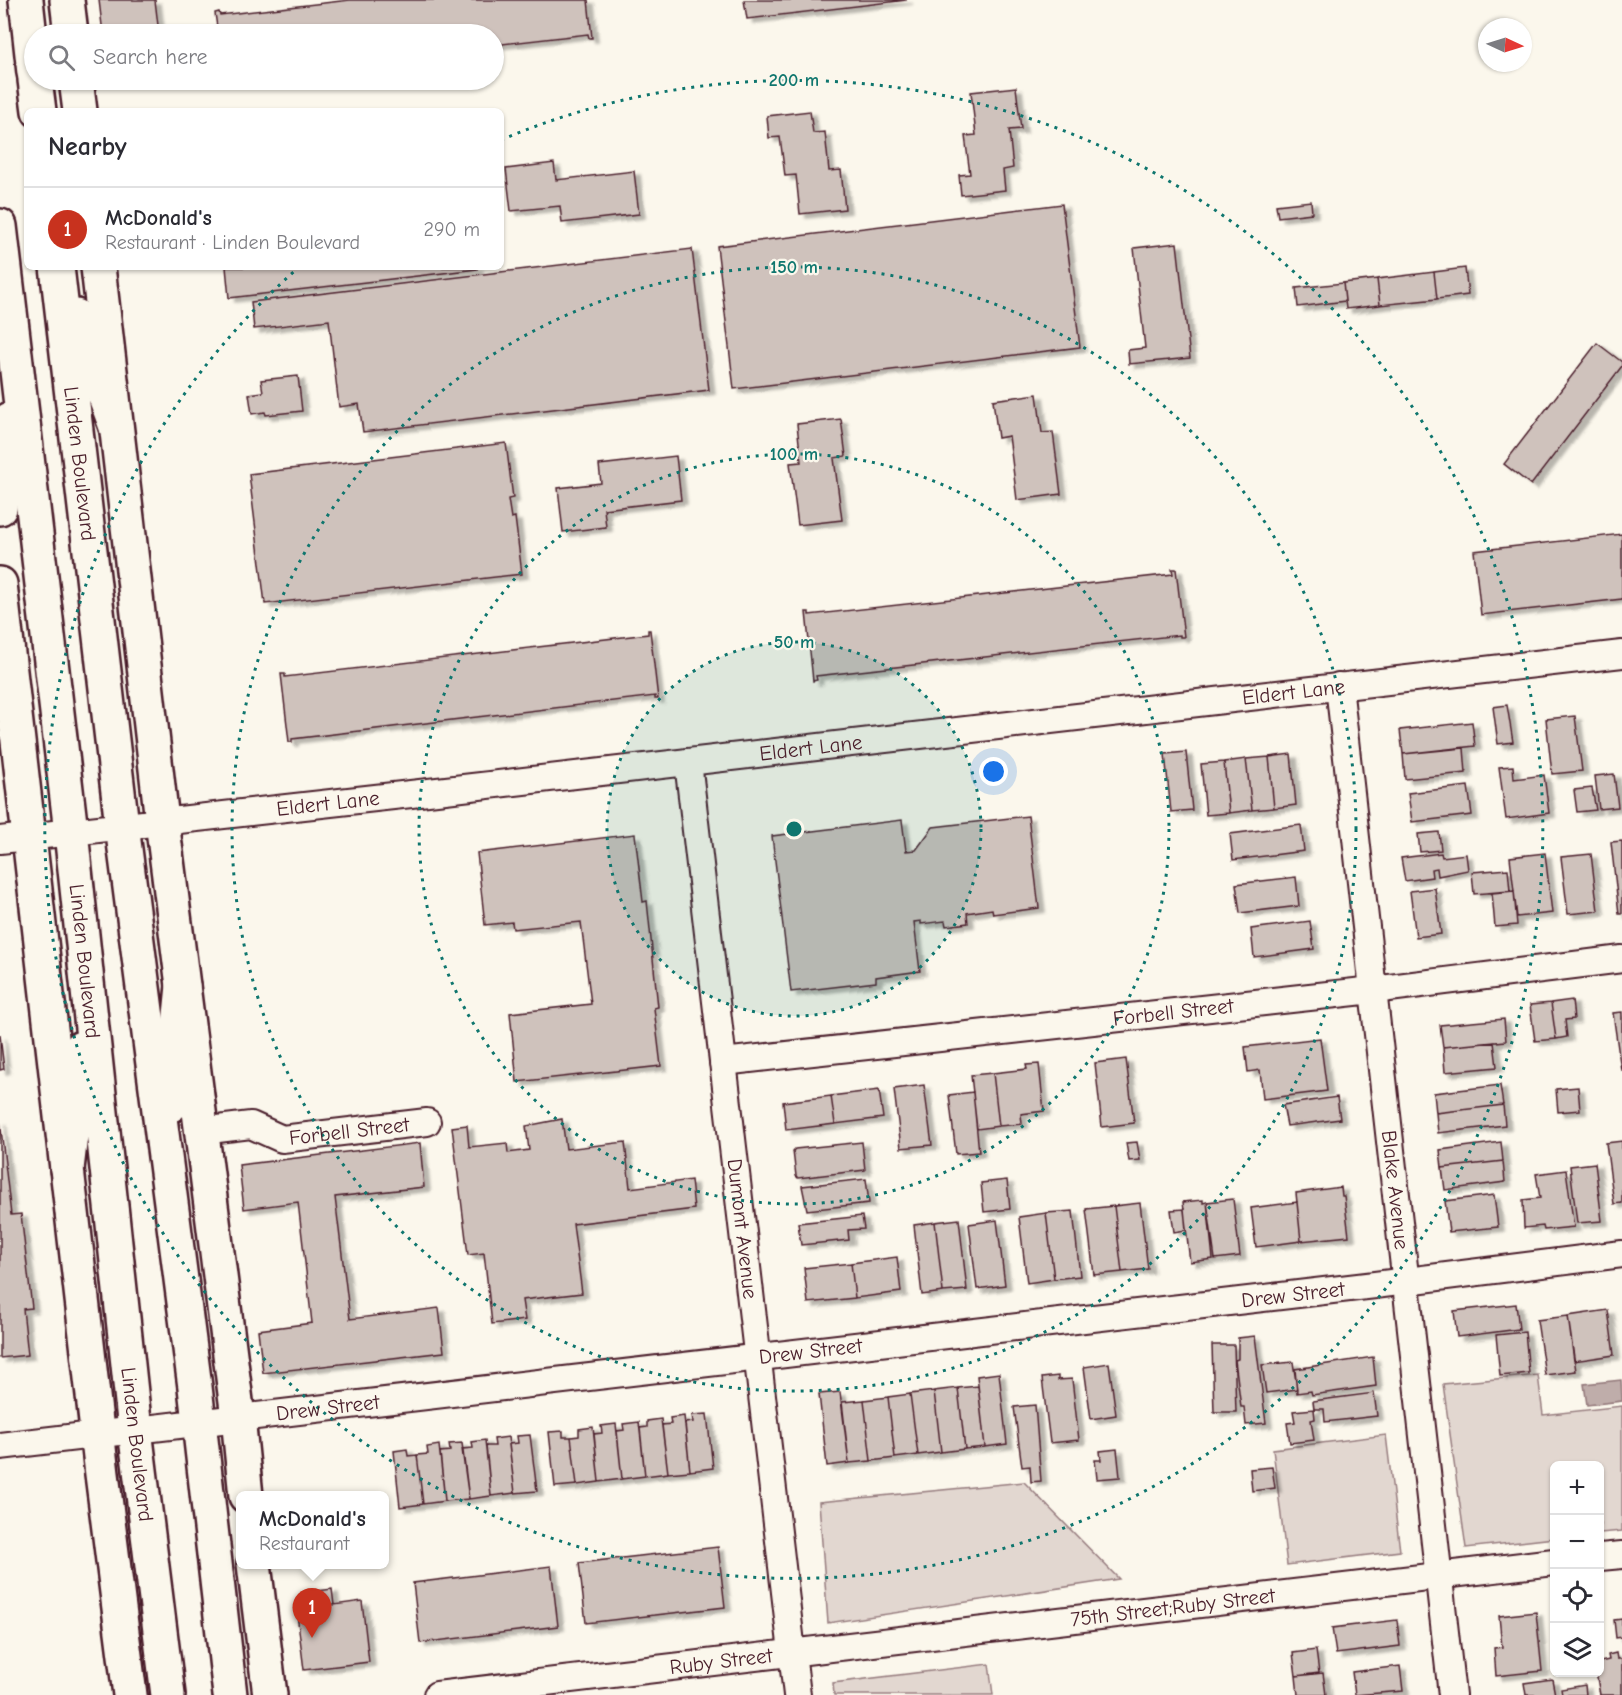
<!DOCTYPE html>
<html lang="en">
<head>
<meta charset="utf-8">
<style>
	:root { --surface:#fff; --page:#f7f7f7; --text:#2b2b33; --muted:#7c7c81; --line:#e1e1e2; --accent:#c8321e }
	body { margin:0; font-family:"Comic Neue",sans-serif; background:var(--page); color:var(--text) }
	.controls { position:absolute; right:18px; bottom:18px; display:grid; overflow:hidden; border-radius:9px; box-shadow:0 2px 4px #0004 }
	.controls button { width:54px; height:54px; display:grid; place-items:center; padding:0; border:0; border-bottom:2px solid var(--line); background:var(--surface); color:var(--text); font:30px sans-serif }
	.compass { position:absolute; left:1478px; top:18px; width:54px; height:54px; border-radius:50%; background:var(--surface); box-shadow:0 2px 4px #0004; rotate:94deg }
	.you { position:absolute; left:994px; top:772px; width:21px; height:21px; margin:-15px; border:4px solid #fff; border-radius:50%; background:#1a73e8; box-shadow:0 0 0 9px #1a73e833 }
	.badge { display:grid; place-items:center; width:39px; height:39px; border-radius:50%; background:var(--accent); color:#fff; font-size:20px; font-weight:700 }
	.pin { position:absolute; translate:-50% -50px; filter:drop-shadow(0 2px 3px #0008) }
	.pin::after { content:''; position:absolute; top:32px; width:21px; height:18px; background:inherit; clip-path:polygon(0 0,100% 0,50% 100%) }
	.popup { position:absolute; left:236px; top:1491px; width:153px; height:78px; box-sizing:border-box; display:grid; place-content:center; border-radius:9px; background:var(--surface); filter:drop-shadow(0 2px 4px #0005); font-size:20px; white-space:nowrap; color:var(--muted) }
	.popup b { font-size:22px; color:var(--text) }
	.popup::after { content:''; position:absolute; left:50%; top:100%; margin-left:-12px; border:12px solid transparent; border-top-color:var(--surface) }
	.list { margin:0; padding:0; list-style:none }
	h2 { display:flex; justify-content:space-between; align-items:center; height:78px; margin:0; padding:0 24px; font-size:26px }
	h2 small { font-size:20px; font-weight:400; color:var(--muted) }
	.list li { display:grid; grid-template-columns:39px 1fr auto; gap:18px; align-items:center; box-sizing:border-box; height:84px; padding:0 24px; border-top:2px solid var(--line) }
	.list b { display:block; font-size:22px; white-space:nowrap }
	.list p { margin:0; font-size:20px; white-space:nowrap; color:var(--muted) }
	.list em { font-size:20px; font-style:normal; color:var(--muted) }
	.icon { flex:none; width:33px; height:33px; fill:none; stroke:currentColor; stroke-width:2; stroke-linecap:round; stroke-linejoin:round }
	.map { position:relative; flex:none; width:1622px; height:1695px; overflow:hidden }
	.search { position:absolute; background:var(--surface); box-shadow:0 2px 4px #0004; left:24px; top:24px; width:480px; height:66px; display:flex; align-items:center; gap:15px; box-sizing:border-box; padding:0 21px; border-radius:33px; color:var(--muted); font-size:22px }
	.panel { position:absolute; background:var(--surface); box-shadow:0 2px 4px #0004; left:24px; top:108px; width:480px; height:162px; border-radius:9px }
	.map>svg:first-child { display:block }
	.green { fill:#e2d7d0; stroke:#967b7e; stroke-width:1.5 }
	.water { fill:#bfadaa; stroke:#907477; stroke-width:1.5 }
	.building { fill:#cfc2bc; stroke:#4a1f2b; stroke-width:1.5; filter:url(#shadow) }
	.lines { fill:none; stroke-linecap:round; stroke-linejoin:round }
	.street-casing { stroke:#4a1f2b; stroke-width:30 }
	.secondary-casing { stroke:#4a1f2b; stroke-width:38 }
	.highway-casing { stroke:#4a1f2b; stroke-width:38 }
	.street { stroke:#fbf7ec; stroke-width:26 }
	.secondary { stroke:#fbf7ec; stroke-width:33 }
	.highway { stroke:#fbf7ec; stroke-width:33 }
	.ring { fill:none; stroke:#0f766e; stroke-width:3; stroke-dasharray:3 6 }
	.labels { text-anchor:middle; stroke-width:4.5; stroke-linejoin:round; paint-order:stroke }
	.street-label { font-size:21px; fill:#4a1f2b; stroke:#fbf7ec }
	.centre { fill:#0f766e; stroke:#fbf7ec; stroke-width:3 }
	.ring-label { font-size:18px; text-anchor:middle; font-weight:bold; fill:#0f766e; stroke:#fbf7ec; stroke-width:4.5; stroke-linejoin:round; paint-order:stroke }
</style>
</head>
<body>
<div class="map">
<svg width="1622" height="1695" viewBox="0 0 1622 1695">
	<defs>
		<filter id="shadow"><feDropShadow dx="6" dy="4" stdDeviation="1.5" flood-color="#0004"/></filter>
	</defs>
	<rect width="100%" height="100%" fill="#fbf7ec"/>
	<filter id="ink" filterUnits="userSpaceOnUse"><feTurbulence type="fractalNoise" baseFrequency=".0167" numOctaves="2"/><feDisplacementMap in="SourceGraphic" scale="12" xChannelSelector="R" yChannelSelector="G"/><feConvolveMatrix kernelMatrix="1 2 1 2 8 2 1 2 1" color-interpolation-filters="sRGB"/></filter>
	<g filter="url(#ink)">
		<path class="green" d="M1538,1375L1543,1415L1622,1406V1531L1600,1533V1466H1554V1538L1466,1548L1443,1384Z
			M1386,1435L1400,1551L1287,1565L1273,1449Z
			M1024,1482L1119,1579L828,1623L819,1502Z
			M989,1664L993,1695H834L833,1683Z"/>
		<path class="water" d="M1621,1380L1622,1401L1587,1405L1584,1384Z"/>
		<path class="building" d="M99,0H155L159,34H103Z
			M350,0H588L592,38H589L588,34L494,45V34H218L215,13L219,12L220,15Z
			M744,0H907L747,19Z
			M1016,87L1021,129L1009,130L1013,168L1003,170L1005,190L961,195L959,175L970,174L965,136L976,135L971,92Z
			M810,111L813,133L825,132L829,171L841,170L845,209L800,214L796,175L785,176L780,137L769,138L767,116Z
			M554,163L556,180L634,171L639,214L562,223L560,206L511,211L506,169Z
			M1311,201L1312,213L1278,217L1276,205Z
			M1062,204L1080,347L734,389L717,246Z
			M1177,243L1190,358L1129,364L1128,350L1145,348L1134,248Z
			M692,249L709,390L363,432L359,404L339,407L329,320L254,329L251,302Z
			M226,267H477V269L229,298Z
			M1465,268L1468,295L1437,299L1434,272Z
			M1434,272L1437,299L1380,305L1377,279Z
			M1377,279L1380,305L1346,309L1343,283Z
			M1343,283L1345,301L1298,307L1296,288Z
			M1597,343L1622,362V366L1531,485L1504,464Z
			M298,376L302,411L266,415L265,412L252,414L249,394L263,392L261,380Z
			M1037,394L1042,433L1053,432L1061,494L1017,500L1009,436L998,438L993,400Z
			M841,419L846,456L834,458L842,520L798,525L790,463L801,462L797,424Z
			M506,443L513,498L508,499L511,518L515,517L522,574L265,604L249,474Z
			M676,456L681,500L604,509L606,527L563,532L558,488L601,483L599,465Z
			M1622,534V599L1481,615L1474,551Z
			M1172,569H1176L1184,637H1180V635L816,676L817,680L813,681L806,612H809V615L1173,574Z
			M648,630H650L658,699H655V696L292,739V742H289L281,674H285V677L648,634Z
			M1507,705L1513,742L1498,744L1493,707Z
			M1575,716L1582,771L1552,774L1546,719Z
			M1472,722L1475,746L1403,754L1400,730Z
			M1464,748L1466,773L1405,779L1403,754Z
			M1186,752L1192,810L1171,812L1165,754Z
			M1291,754L1296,805L1274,808L1269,757Z
			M1269,757L1274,808L1252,810L1246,759Z
			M1246,759L1252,810L1229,813L1224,762Z
			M1224,762L1229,813L1206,815L1201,764Z
			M1513,766L1514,779L1544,775L1549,813L1506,819L1499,767Z
			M1614,774L1618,807L1599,809L1595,776Z
			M1468,786L1472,815L1412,822L1408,793Z
			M1592,788L1596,810L1577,812L1574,790Z
			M1028,816L1039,908L993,914L992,909L967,913L968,923L946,926L945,921L921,924V921L914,922L920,971L876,977V982L791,992L772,836L902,820L906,851L916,850L933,827Z
			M1301,825L1304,851L1233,860L1230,834Z
			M1439,832L1441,850L1420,852L1418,834Z
			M635,834L643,902L647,901L658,1007L654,1008L661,1066L517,1082L510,1013L591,1004L581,922L513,929L512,922L485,925L477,853Z
			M1622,841V914H1619L1611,842Z
			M1441,853L1442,857L1466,854L1468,870L1438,876L1437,868L1431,869L1432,877L1405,881L1401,858Z
			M1545,853L1552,913L1517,917L1510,857Z
			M1591,854L1598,911L1568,914L1561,857Z
			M1508,869L1510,891L1474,894L1472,872Z
			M1296,877L1299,906L1240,913L1236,884Z
			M1435,888L1441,934L1416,937L1410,891Z
			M1514,891L1517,925L1495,927L1492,893Z
			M1310,921L1314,949L1254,957L1251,929Z
			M1572,1000L1574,1019L1565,1020L1567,1037L1556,1039L1551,1003Z
			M1551,1003L1556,1039L1535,1041L1530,1005Z
			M1622,1012V1070H1621L1613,1013Z
			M1504,1019L1506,1041L1443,1047L1440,1025Z
			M0,1035L4,1069L0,1070Z
			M1320,1038L1327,1091L1263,1099L1260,1070L1248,1072L1245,1047Z
			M1494,1042L1497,1067L1445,1072L1443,1047Z
			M1126,1059L1134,1123L1102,1127L1095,1063Z
			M1039,1064L1044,1111L1021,1114L1022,1124L999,1126L993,1073L1027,1069L1026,1065Z
			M993,1073L999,1126L977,1129L971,1075Z
			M924,1085L932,1145L901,1148L894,1089Z
			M1500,1085L1503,1105L1436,1113L1434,1093Z
			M1578,1087L1580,1110L1558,1112L1556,1089Z
			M879,1090L883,1118L835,1124L831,1096Z
			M973,1092L979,1152L956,1154L949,1095Z
			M831,1096L835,1124L786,1130L783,1102Z
			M1337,1097L1340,1119L1287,1126L1283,1105Z
			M1503,1105L1505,1125L1438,1133L1436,1113Z
			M562,1119L566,1149L625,1142L630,1188L691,1180L694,1209L573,1224L582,1293L522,1300L525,1320L492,1324L484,1253L468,1255L452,1127L467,1125L469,1147L507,1143L508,1153L529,1150L526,1126Z
			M0,1120L11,1215L21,1214L32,1308L23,1309L28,1355L0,1358Z
			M1622,1141V1203L1614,1204L1606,1143Z
			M862,1142L865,1170L798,1178L796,1176L793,1151L795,1149Z
			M1137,1142L1140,1160L1129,1161L1126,1143Z
			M1501,1142L1503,1161L1442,1168L1440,1150Z
			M420,1143L424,1187L335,1197L350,1319L439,1308L444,1352L263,1373L258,1330L312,1323L298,1202L244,1209L239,1165Z
			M1503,1161L1505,1182L1445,1190L1442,1168Z
			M1595,1163L1602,1221L1577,1223L1570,1166Z
			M1566,1170L1574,1227L1544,1230L1543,1226L1524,1228L1523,1200L1540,1198L1536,1174Z
			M866,1179L869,1203L807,1210L802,1186Z
			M1007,1180L1010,1209L984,1212L981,1183Z
			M1341,1187L1342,1196H1344L1349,1236L1301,1241L1296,1193Z
			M1494,1195L1498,1227L1449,1232L1445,1201Z
			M1233,1199L1240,1256L1215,1259L1207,1202Z
			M1203,1200V1203L1207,1202L1213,1259L1190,1262L1183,1202Z
			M1297,1202L1301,1241L1256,1247L1251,1208Z
			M1140,1203L1148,1269L1122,1272L1114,1206Z
			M1114,1206L1122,1272L1094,1275L1086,1209Z
			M1184,1209L1186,1230L1174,1232L1171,1210Z
			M1073,1211L1080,1276L1054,1279L1046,1213Z
			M1046,1213L1054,1279L1027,1283L1019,1217Z
			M862,1216L864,1229L848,1230L849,1240L801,1245L798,1223Z
			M959,1219L967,1290L943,1292L935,1222Z
			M997,1220L1005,1285L977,1289L969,1224Z
			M935,1222L943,1292L922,1295L914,1225Z
			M897,1257L901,1292L855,1298L851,1263Z
			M851,1263L855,1298L808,1303L804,1268Z
			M1516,1304L1519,1329L1457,1337L1454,1311Z
			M1608,1310L1614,1355L1574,1361L1568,1316Z
			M1568,1316L1576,1371L1545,1375L1537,1320Z
			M1525,1332L1529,1373L1500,1376L1496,1335Z
			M1255,1336L1266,1423L1246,1425L1244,1407H1241L1235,1360L1238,1359V1338Z
			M1212,1345H1234L1236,1412H1214Z
			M1373,1357L1376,1386L1312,1395L1311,1391L1297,1393L1295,1369Z
			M1293,1362L1297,1389L1266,1393L1262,1365Z
			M1109,1363L1116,1415L1091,1419L1084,1367Z
			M999,1373L1007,1444L985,1447L977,1376Z
			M1058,1376V1380L1072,1379L1079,1440L1050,1443L1042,1378Z
			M978,1386L985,1447L965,1449L958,1388Z
			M958,1388L965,1449L941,1452L934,1391Z
			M934,1391L941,1452L918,1455L910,1394Z
			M840,1392L849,1463L827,1466L819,1394Z
			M1374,1393L1377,1416L1325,1422L1324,1409H1314L1313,1401Z
			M910,1394L918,1455L895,1458L888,1397Z
			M888,1397L895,1458L871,1461L864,1400Z
			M864,1400L871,1461L849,1463L842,1402Z
			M1035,1405L1041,1481L1031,1482L1030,1466L1022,1467L1014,1407Z
			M1314,1409L1315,1419L1311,1420L1314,1440L1290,1443L1287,1423L1295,1422L1293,1411Z
			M707,1414L713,1468L690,1471L685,1423L693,1422L692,1415Z
			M684,1416L690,1471L668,1473L662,1425L671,1424L670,1418Z
			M661,1419L668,1473L645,1476L640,1428L647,1427V1421Z
			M639,1422L645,1476L622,1479L617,1431L624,1430L623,1424Z
			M616,1424L622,1479L599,1482L594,1434L602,1433L601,1426Z
			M593,1427L599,1482L577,1485L571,1437L579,1436V1429Z
			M563,1431V1437H571L577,1485L555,1487L549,1432Z
			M530,1435L537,1491L515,1493L509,1444L518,1443L517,1436Z
			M508,1437L515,1493L491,1496L486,1446H495L494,1439Z
			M485,1440L491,1496L469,1499L462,1449L473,1448L472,1442Z
			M462,1443L469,1499L445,1501L440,1452L450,1451L449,1444Z
			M439,1445L445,1501L423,1504L417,1455L428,1454L427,1447Z
			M407,1449L408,1456L417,1455L423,1504L400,1507L394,1451Z
			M1117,1449L1120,1477L1097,1479L1095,1460H1101L1100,1451Z
			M1272,1467L1275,1488L1252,1491L1250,1469Z
			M718,1547L725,1607L586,1623L579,1563Z
			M551,1566L558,1626L420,1643L413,1583Z
			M332,1589L334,1605L362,1601L369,1662L304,1670L297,1614L306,1613L303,1593Z
			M1536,1612L1542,1671L1496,1676L1494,1648L1502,1647L1499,1616Z
			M1622,1619V1637L1616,1638L1614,1620Z
			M1397,1620L1400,1646L1336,1654L1332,1628Z
			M1316,1650L1319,1673L1296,1676L1293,1653Z
			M1616,1653L1617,1659H1622V1695H1600L1596,1672H1600V1662L1609,1660L1608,1655Z
			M1400,1666L1403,1691L1355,1695L1352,1672Z
			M1323,1673L1326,1695H1298L1296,1676Z
			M1552,1679L1555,1695H1526L1524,1683Z
			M1585,1685L1586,1695H1562L1561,1689Z"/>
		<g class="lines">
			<defs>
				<g id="street">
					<path id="s1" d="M1339,686L1452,1695"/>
					<path id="s2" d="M688,762L797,1695"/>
					<path id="s3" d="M0,840L411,794L1622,654"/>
					<path id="s4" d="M723,1062L1373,990L1622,959"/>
					<path id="s5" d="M201,1131L251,1125L282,1139L427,1122"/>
					<path id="s6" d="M0,1446L1375,1285L1622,1254"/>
					<path d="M1600,1557L1622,1555"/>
					<path id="s7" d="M437,1695L1554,1562"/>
				</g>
				<path id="secondary" d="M67,0L71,34
					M76,80L80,111
					M98,267L162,821L238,1417L246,1496
					M0,584L102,1474L130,1695
					M254,1564L270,1695"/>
				<g id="highway">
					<path d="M26,0L34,73"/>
					<path d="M35,80L39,111"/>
					<path id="s8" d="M0,226L71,832L135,1430L168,1695"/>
					<path id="s9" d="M57,267L122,826L195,1387L230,1695"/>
					<path d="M76,316L116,427"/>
					<path d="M0,508L10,419"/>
					<path d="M171,1105L183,986"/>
					<path d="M67,1169L81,1048"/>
				</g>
			</defs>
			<use href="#street" class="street-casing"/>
			<use href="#secondary" class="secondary-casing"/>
			<use href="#highway" class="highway-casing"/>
			<use href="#street" class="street"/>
			<use href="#secondary" class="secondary"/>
			<use href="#highway" class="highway"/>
		</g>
	</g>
	<circle cx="794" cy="829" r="187" fill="#0f766e" fill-opacity=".12"/>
	<g class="ring">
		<circle cx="794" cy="829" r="187"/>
		<circle cx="794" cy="829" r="375"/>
		<circle cx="794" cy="829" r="562"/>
		<path d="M501 140A749 749 0 1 1 298 268"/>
	</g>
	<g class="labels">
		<g class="street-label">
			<text dy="7" stroke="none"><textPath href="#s9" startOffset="198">Linden Boulevard</textPath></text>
			<text dy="7" stroke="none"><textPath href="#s3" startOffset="1302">Eldert Lane</textPath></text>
			<text dy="7" stroke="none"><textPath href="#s3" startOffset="816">Eldert Lane</textPath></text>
			<text dy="7" stroke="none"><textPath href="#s3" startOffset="330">Eldert Lane</textPath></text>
			<text dy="7" stroke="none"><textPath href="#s8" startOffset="740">Linden Boulevard</textPath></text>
			<text dy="7" stroke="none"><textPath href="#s4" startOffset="453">Forbell Street</textPath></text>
			<text dy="7" stroke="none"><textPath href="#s5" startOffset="152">Forbell Street</textPath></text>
			<text dy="7" stroke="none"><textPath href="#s1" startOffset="507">Blake Avenue</textPath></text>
			<text dy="7" stroke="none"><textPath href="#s2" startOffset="470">Dumont Avenue</textPath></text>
			<text dy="7" stroke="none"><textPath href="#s6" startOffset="1302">Drew Street</textPath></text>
			<text dy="7" stroke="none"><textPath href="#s6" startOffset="816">Drew Street</textPath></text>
			<text dy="7" stroke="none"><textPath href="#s6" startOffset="330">Drew Street</textPath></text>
			<text dy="7" stroke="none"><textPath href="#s8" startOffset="1226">Linden Boulevard</textPath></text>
			<text dy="7" stroke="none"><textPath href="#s7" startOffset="741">75th Street;Ruby Street</textPath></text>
			<text dy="7" stroke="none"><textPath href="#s7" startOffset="286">Ruby Street</textPath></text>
		</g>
	</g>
	<circle cx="794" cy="829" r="9" class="centre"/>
	<g class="ring-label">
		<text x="794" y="86">200 m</text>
		<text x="794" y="273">150 m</text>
		<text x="794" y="460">100 m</text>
		<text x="794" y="648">50 m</text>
	</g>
</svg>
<div class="controls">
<button>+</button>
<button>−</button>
<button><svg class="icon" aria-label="locate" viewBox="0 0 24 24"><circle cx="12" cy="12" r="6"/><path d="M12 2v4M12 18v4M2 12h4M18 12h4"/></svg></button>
<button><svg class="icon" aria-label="layers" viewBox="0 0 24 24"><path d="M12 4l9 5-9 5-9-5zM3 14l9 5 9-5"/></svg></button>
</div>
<svg class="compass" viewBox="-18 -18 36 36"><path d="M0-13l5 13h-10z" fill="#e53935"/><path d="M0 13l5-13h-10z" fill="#7c7c81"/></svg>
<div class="you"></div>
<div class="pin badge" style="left:312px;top:1638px">1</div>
<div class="popup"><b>McDonald's</b>Restaurant</div>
<div class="search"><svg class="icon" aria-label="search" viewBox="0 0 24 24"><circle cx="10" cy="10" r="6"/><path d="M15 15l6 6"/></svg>Search here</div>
<section class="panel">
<h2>Nearby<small></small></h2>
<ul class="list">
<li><span class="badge">1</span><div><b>McDonald's</b><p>Restaurant · Linden Boulevard</p></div><em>290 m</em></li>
</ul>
</section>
</div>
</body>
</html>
